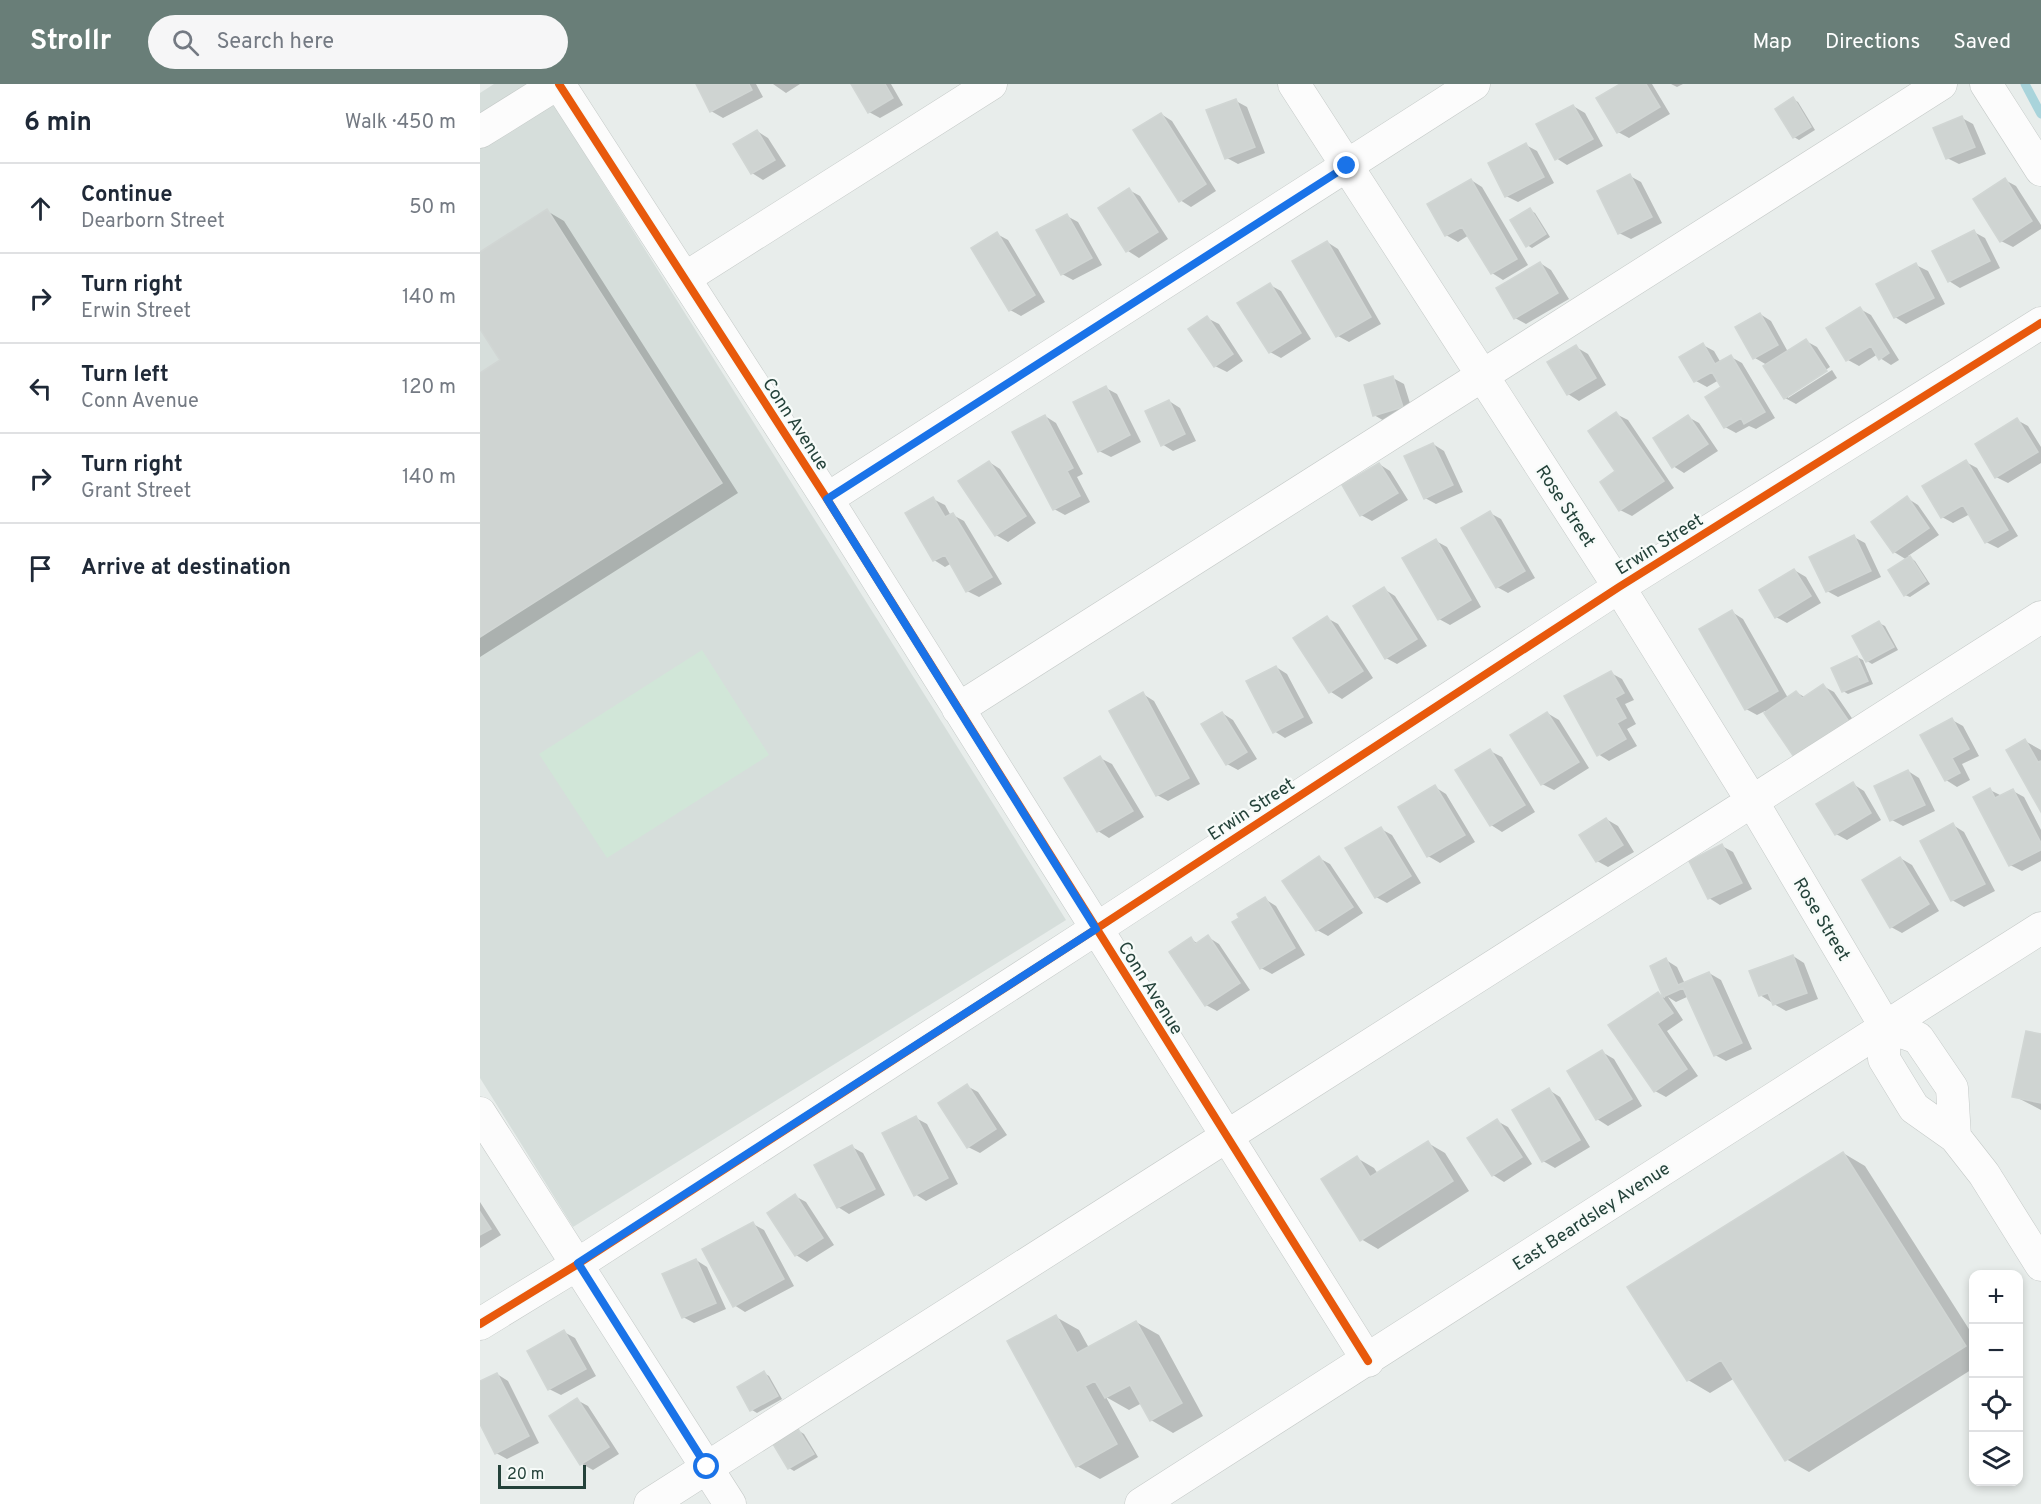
<!DOCTYPE html>
<html lang="en">
<head>
<meta charset="utf-8">
<style>
	:root { --surface:#fff; --page:#f6f6f7; --text:#1f2937; --muted:#747a83; --line:#e0e1e3; --accent:#697e78 }
	body { margin:0; font-family:Overpass,sans-serif; background:var(--page); color:var(--text) }
	.controls { position:absolute; right:18px; bottom:18px; display:grid; overflow:hidden; border-radius:12px; box-shadow:0 3px 9px #0003 }
	.controls button { width:54px; height:54px; display:grid; place-items:center; padding:0; border:0; border-bottom:2px solid var(--line); background:var(--surface); color:var(--text); font:30px sans-serif }
	.scale { position:absolute; left:18px; bottom:15px; width:88px; box-sizing:border-box; padding-left:6px; border:3px solid #24423a; border-top:0; font-size:16px; line-height:21px; white-space:nowrap; color:#24423a; -webkit-text-stroke:4px #f7fbf9; paint-order:stroke }
	.stop { position:absolute; width:18px; height:18px; margin:-14px; border:4px solid #1a73e8; border-radius:50%; background:#fff }
	.stop.end { background:#1a73e8; border-color:#fff; box-shadow:0 2px 6px #0008 }
	.list { margin:0; padding:0; list-style:none }
	h2 { display:flex; justify-content:space-between; align-items:center; height:78px; margin:0; padding:0 24px; font-size:26px }
	h2 small { font-size:20px; font-weight:400; color:var(--muted) }
	.list li { display:grid; grid-template-columns:39px 1fr auto; gap:18px; align-items:center; box-sizing:border-box; height:90px; padding:0 24px; border-top:2px solid var(--line) }
	.list b { display:block; font-size:22px; white-space:nowrap }
	.list p { margin:0; font-size:20px; white-space:nowrap; color:var(--muted) }
	.list em { font-size:20px; font-style:normal; color:var(--muted) }
	.icon { flex:none; width:33px; height:33px; fill:none; stroke:currentColor; stroke-width:2; stroke-linecap:round; stroke-linejoin:round }
	.map { position:relative; flex:none; width:1561px; height:1420px; overflow:hidden }
	header { display:flex; align-items:center; gap:36px; box-sizing:border-box; height:84px; padding:0 30px; background:var(--accent); color:#fff }
	header strong { font-size:28px }
	nav { display:flex; gap:33px; margin-inline-start:auto; font-size:21px }
	.search { width:420px; height:54px; background:var(--page); display:flex; align-items:center; gap:15px; box-sizing:border-box; padding:0 21px; border-radius:33px; color:var(--muted); font-size:22px }
	main { display:flex }
	aside { flex:1; background:var(--surface) }
	.map>svg:first-child { display:block }
	.built { fill:#d6dedb }
	.green { fill:#d1e6d8 }
	.shadow { fill:#0003 }
	.lines { fill:none; stroke-linecap:round; stroke-linejoin:round }
	.stream { stroke:#a9d4db; stroke-width:9 }
	.building { fill:#cfd4d2; stroke:#d1d6d4; stroke-width:1.5 }
	.minor-casing { stroke:#c5cac8; stroke-width:33 }
	.minor { stroke:#fcfcfc; stroke-width:32 }
	.cycleway-casing { stroke:#f7fbf9; stroke-width:11 }
	.cycleway { stroke:#e8590c; stroke-width:8 }
	.route { stroke:#1a73e8; stroke-width:8 }
	.labels { text-anchor:middle; stroke-width:4.5; stroke-linejoin:round; paint-order:stroke }
	.street-label { font-size:18px; fill:#24423a; stroke:#f7fbf9 }
</style>
</head>
<body>
<header>
<strong>Strollr</strong>
<div class="search"><svg class="icon" aria-label="search" viewBox="0 0 24 24"><circle cx="10" cy="10" r="6"/><path d="M15 15l6 6"/></svg>Search here</div>
<nav><a>Map</a><a>Directions</a><a>Saved</a></nav>
</header>
<main>
<aside>
<h2>6 min<small>Walk · 450 m</small></h2>
<ul class="list">
<li><svg class="icon" aria-label="ahead" viewBox="0 0 24 24"><path d="M12 20V5M6 11l6-6 6 6"/></svg><div><b>Continue</b><p>Dearborn Street</p></div><em>50 m</em></li>
<li><svg class="icon" aria-label="right" viewBox="0 0 24 24"><path d="M7 20v-9h11M14 6l5 5-5 5"/></svg><div><b>Turn right</b><p>Erwin Street</p></div><em>140 m</em></li>
<li><svg class="icon" aria-label="left" viewBox="0 0 24 24"><path d="M17 20v-9H6M10 6l-5 5 5 5"/></svg><div><b>Turn left</b><p>Conn Avenue</p></div><em>120 m</em></li>
<li><svg class="icon" aria-label="right" viewBox="0 0 24 24"><path d="M7 20v-9h11M14 6l5 5-5 5"/></svg><div><b>Turn right</b><p>Grant Street</p></div><em>140 m</em></li>
<li><svg class="icon" aria-label="arrive" viewBox="0 0 24 24"><path d="M6 21V4h12l-3 4 3 4H6"/></svg><div><b>Arrive at destination</b></div></li>
</ul>
</aside>
<div class="map">
<svg width="1561" height="1420" viewBox="0 0 1561 1420">
	<rect width="100%" height="100%" fill="#e8edeb"/>
	<path class="built" d="M14,0H61L586,836L93,1143L0,994V9Z"/>
	<path class="green" d="M222,566L289,671L127,774L59,670Z"/>
	<path class="shadow" d="M217,0H276L283,13L243,34L231,27Z
		M293,0H320L306,9Z
		M372,0H411L423,21L400,34L389,28Z
		M1143,0H1172L1190,30L1149,54L1138,48Z
		M1191,0H1203L1197,3Z
		M1313,15L1318,18L1335,46L1319,56L1314,53Z
		M756,17L767,23L785,69L758,80L747,74Z
		M1093,22L1105,29L1123,62L1087,81L1076,74Z
		M681,30L692,37L736,107L711,123L700,116Z
		M1482,34L1493,40L1506,70L1479,80L1467,74Z
		M277,47L288,54L306,82L283,96L272,89Z
		M1046,61L1057,67L1074,99L1038,118L1026,112Z
		M1150,92L1161,98L1182,139L1151,155L1139,149Z
		M991,96L1002,103L1048,181L1023,196L1012,189L989,151L978,158L966,151Z
		M1525,96L1536,102L1561,141V145L1533,163L1521,157Z
		M649,106L660,112L688,155L659,174L648,167L620,125Z
		M1050,126L1055,129L1070,153L1052,164L1047,161Z
		M67,127L84,137L258,409L0,573V291L22,276L0,242V170Z
		M587,132L598,138L622,181L593,196L582,190Z
		M1494,148L1505,154L1520,184L1480,204L1469,197Z
		M517,150L528,156L565,218L541,232L530,226Z
		M847,158L858,165L901,240L869,258L858,252Z
		M1060,179L1071,186L1089,215L1046,240L1035,234Z
		M1436,181L1448,187L1465,220L1426,240L1415,233Z
		M790,201L801,207L831,255L801,274L790,268Z
		M1380,225L1391,231L1419,276L1411,281L1400,274L1398,270L1379,282L1368,276Z
		M1280,230L1291,237L1308,268L1326,257L1337,263L1350,283L1308,311V314L1352,286L1357,294L1316,320L1305,314L1287,281L1275,274Z
		M727,234L739,240L763,277L747,288L735,282Z
		M1223,261L1234,267L1241,279L1251,273L1262,279L1295,334L1276,345L1269,342L1256,349L1245,343L1243,304L1239,296L1227,303L1216,297Z
		M1096,263L1108,270L1126,301L1099,317L1088,310Z
		M913,294L924,300L933,329L906,338L894,331Z
		M626,304L637,310L661,358L631,373L619,367Z
		M689,317L700,324L716,357L693,367L682,360Z
		M1136,330L1148,336L1194,404L1152,432L1140,426L1137,388Z
		M565,332L576,339L603,390L597,393L610,418L585,431L574,425Z
		M1208,333L1219,339L1238,367L1204,389L1193,382Z
		M1537,336L1548,342L1561,363V379L1528,399L1516,393Z
		M953,360L964,367L983,408L956,420L945,414Z
		M509,378L520,385L556,439L528,458L516,451L480,397Z
		M1486,378L1497,384L1538,452L1518,464L1506,458L1490,430L1473,439L1462,433Z
		M899,380L910,387L928,416L892,437L881,431Z
		M1427,414L1438,421L1459,451L1428,472L1435,477L1450,500L1430,513L1425,511L1427,476L1414,468Z
		M453,415L465,421L471,432L473,431L484,437L522,500L499,513L487,507L472,479L465,483L454,476Z
		M1010,429L1021,435L1055,494L1028,509L1017,503Z
		M1374,453L1385,459L1401,493L1358,513L1347,507Z
		M956,457L967,463L1001,523L970,541L959,535Z
		M1314,486L1326,493L1341,519L1307,539L1296,533Z
		M904,505L915,512L947,562L917,580L906,574Z
		M1252,528L1263,535L1308,614L1316,608L1326,614L1343,602L1354,608L1378,643L1315,672L1285,627L1277,631L1266,625Z
		M847,534L858,540L893,594L862,615L851,608L815,555Z
		M1399,539L1405,542L1418,566L1392,580L1387,577Z
		M1377,573L1383,576L1393,600L1368,610L1363,607Z
		M796,583L807,590L833,639L805,654L794,647Z
		M1131,589L1142,595L1154,616L1145,620L1156,640L1147,645L1157,662L1129,677L1118,670Z
		M663,610L674,617L720,700L688,717L677,711Z
		M742,629L753,636L777,675L758,686L747,680Z
		M1067,629L1079,636L1109,684L1074,706L1062,700Z
		M1472,636L1483,642L1499,672L1482,680L1490,696L1477,703L1466,696Z
		M1545,657L1561,666V725Z
		M1010,667L1022,673L1055,728L1022,748L1011,741Z
		M620,674L632,680L664,733L629,754L618,747Z
		M1428,687L1439,694L1455,727L1423,742L1412,736Z
		M1373,700L1384,707L1401,736L1367,756L1356,750Z
		M955,703L966,710L995,758L960,779L948,772Z
		M1510,706L1522,712L1533,707L1544,713L1561,746V777L1542,787L1530,781Z
		M1126,735L1138,742L1154,768L1128,783L1117,777Z
		M1473,741L1484,748L1515,807L1484,823L1472,816Z
		M901,745L912,751L941,799L907,819L896,813Z
		M1242,762L1253,768L1272,805L1240,821L1229,814Z
		M839,774L850,780L883,829L848,852L837,846Z
		M1420,774L1432,781L1459,827L1422,849L1411,843Z
		M785,815L796,822L825,871L792,890L781,884Z
		M728,853L739,860L770,906L737,927L726,921L711,855L718,860Z
		M1313,872L1324,879L1338,915L1306,927L1294,920L1293,917L1291,918L1280,911Z
		M1186,876L1197,883L1205,900L1229,889L1241,896L1272,965L1246,977L1235,971L1209,912L1196,918L1188,913L1203,936L1187,947L1218,992L1186,1013L1175,1007L1130,941L1178,909L1185,914L1172,883Z
		M1561,952V1026L1534,1012Z
		M1122,968L1134,975L1162,1022L1128,1042L1117,1035Z
		M487,1002L498,1008L527,1051L500,1069L488,1063Z
		M1069,1006L1080,1013L1110,1063L1075,1084L1063,1077L1034,1027Z
		M436,1034L447,1040L478,1100L446,1117L435,1110Z
		M1017,1037L1028,1043L1052,1080L1024,1098L1013,1091Z
		M948,1059L965,1069L989,1107L898,1165L881,1155L877,1074L894,1084L898,1090Z
		M372,1063L383,1069L405,1111L369,1130L358,1123Z
		M1363,1069L1385,1082L1494,1253V1284L1329,1388L1306,1375L1255,1294L1230,1309L1208,1296Z
		M315,1112L326,1118L354,1161L327,1178L316,1171Z
		M0,1118L21,1151L0,1164Z
		M273,1140L284,1146L314,1202L265,1228L254,1221Z
		M216,1176L227,1183L246,1225L214,1239L203,1233Z
		M576,1233L599,1246L609,1264L656,1238L679,1251L723,1332L693,1349L671,1336L662,1319L649,1326L626,1313L659,1373L620,1395L597,1382Z
		M84,1248L95,1254L116,1292L81,1311L69,1305Z
		M284,1289L289,1292L302,1315L277,1329L272,1326Z
		M17,1290L28,1297L59,1359L27,1375L16,1369L0,1337V1299Z
		M97,1316L108,1322L139,1370L113,1386L102,1380Z
		M319,1347L324,1350L338,1373L314,1387L309,1384Z"/>
	<g class="lines">
		<path class="stream" d="M1545,0L1561,30"/>
	</g>
	<path class="building" d="M216,0H269L272,6L230,28Z
		M371,0H405L413,14L388,29Z
		M1140,0H1166L1180,23L1137,49L1116,14Z
		M1313,13L1331,43L1313,54L1295,25Z
		M756,15L775,63L745,75L726,26Z
		M1093,21L1113,55L1075,76L1056,40Z
		M681,29L726,100L699,118L653,46Z
		M1482,32L1495,63L1466,75L1453,44Z
		M277,46L295,76L271,90L253,60Z
		M1046,59L1064,93L1025,113L1008,79Z
		M1150,90L1172,133L1138,150L1117,107Z
		M1525,94L1552,137L1520,158L1493,115Z
		M991,95L1037,175L1011,190L982,143L965,152L947,120Z
		M649,104L678,148L646,168L618,124Z
		M1050,124L1066,150L1046,163L1030,136Z
		M67,125L242,399L0,553V289L20,276L0,245V168Z
		M587,130L612,174L581,191L556,146Z
		M1494,146L1510,177L1468,198L1452,167Z
		M517,148L555,211L529,227L491,164Z
		M847,157L891,233L856,253L812,177Z
		M1060,178L1078,209L1034,235L1016,204Z
		M1436,179L1454,214L1414,234L1396,200Z
		M790,199L821,249L789,269L757,219Z
		M1380,223L1409,269L1399,276L1391,262L1366,277L1346,244Z
		M1280,229L1298,261L1273,275L1255,243Z
		M727,232L753,270L734,283L708,245Z
		M1326,255L1347,287L1304,315L1283,282Z
		M1223,259L1235,280L1251,271L1285,328L1264,340L1261,334L1244,344L1225,313L1241,303L1232,288L1214,298L1199,273Z
		M1096,261L1116,294L1087,311L1067,278Z
		M913,292L923,323L893,332L884,301Z
		M626,302L650,351L618,368L593,318Z
		M689,316L705,350L681,362L665,327Z
		M1136,328L1184,397L1139,427L1120,398L1135,387L1108,347Z
		M565,331L593,384L587,387L600,412L573,426L532,348Z
		M1208,331L1228,360L1192,384L1173,354Z
		M1537,334L1558,368L1515,394L1495,360Z
		M953,359L973,401L944,415L924,372Z
		M1486,376L1528,446L1505,459L1483,421L1461,434L1442,402Z
		M509,377L546,432L515,452L478,397Z
		M899,379L918,409L880,432L862,401Z
		M1427,412L1449,444L1413,469L1391,438Z
		M453,413L465,433L473,429L512,493L486,508L465,471L453,477L425,429Z
		M1010,427L1045,487L1016,504L981,444Z
		M1374,451L1391,487L1346,508L1329,473Z
		M956,455L991,516L958,536L922,474Z
		M1430,472L1446,497L1424,512L1408,486Z
		M1314,485L1331,512L1295,534L1279,506Z
		M904,503L937,555L905,575L873,522Z
		M1252,526L1298,607L1265,626L1219,545Z
		M847,532L883,587L849,609L813,554Z
		M1399,537L1414,563L1386,578L1372,552Z
		M1377,572L1388,597L1362,608L1351,584Z
		M796,582L823,633L793,649L766,597Z
		M1131,587L1144,609L1135,614L1146,634L1137,639L1146,655L1117,672L1084,612Z
		M1343,600L1368,636L1314,673L1284,629L1316,607L1322,614Z
		M663,608L709,694L676,712L629,627Z
		M742,628L767,668L746,681L721,640Z
		M1067,628L1099,678L1061,701L1030,651Z
		M1472,634L1489,665L1472,674L1480,689L1465,697L1440,651Z
		M1545,655L1558,678L1561,677V728L1526,666Z
		M1010,665L1045,721L1010,742L975,686Z
		M620,672L653,727L617,748L584,694Z
		M1428,686L1445,721L1410,737L1394,702Z
		M1373,698L1391,729L1355,751L1336,720Z
		M955,701L985,751L947,773L918,723Z
		M1510,704L1515,714L1533,705L1561,759V766L1529,782L1493,713Z
		M1126,734L1143,761L1116,778L1099,751Z
		M1473,739L1505,800L1471,817L1440,757Z
		M901,743L931,792L895,814L865,764Z
		M1242,760L1262,799L1228,815L1209,777Z
		M839,772L873,823L836,847L802,797Z
		M1420,773L1449,820L1410,844L1382,796Z
		M785,813L815,864L780,885L752,838L759,834L757,830Z
		M728,851L760,899L725,922L689,868L711,853L715,860Z
		M1313,871L1327,909L1293,921L1288,909L1279,912L1269,887Z
		M1186,874L1198,901L1229,888L1262,959L1234,972L1203,904L1183,913L1170,882Z
		M1178,908L1193,929L1177,940L1207,985L1174,1008L1128,941Z
		M1546,947L1561,950V1019L1532,1013Z
		M1122,966L1152,1015L1116,1036L1087,987Z
		M487,1000L516,1045L487,1064L458,1019Z
		M1069,1004L1100,1056L1062,1078L1032,1026Z
		M436,1032L468,1094L434,1112L402,1049Z
		M1017,1035L1042,1073L1012,1092L987,1054Z
		M948,1057L973,1097L880,1157L841,1095L877,1072L890,1093Z
		M372,1061L395,1105L357,1124L334,1081Z
		M1363,1068L1486,1262L1305,1377L1241,1276L1207,1297L1147,1203Z
		M315,1110L343,1154L315,1172L287,1129Z
		M0,1128L11,1145L0,1151Z
		M273,1138L304,1195L253,1223L222,1165Z
		M216,1175L236,1219L202,1234L182,1190Z
		M576,1231L597,1269L656,1237L702,1319L670,1337L650,1301L625,1314L615,1297L605,1302L637,1360L596,1383L527,1257Z
		M84,1246L106,1285L68,1306L47,1267Z
		M284,1287L298,1312L270,1327L257,1303Z
		M17,1289L49,1352L15,1370L0,1340V1297Z
		M97,1314L129,1363L100,1381L69,1332Z
		M318,1345L334,1370L308,1385L293,1360Z"/>
	<g class="lines">
		<defs>
			<path id="minor" d="M79,0L347,415L888,1277
				M814,0L1139,503L1272,717L1405,942
				M1506,0L1561,86
				M0,48L77,0
				M205,194L511,0
				M347,415L994,0
				M478,625L1461,0
				M0,1029L250,1420
				M1475,1053L1472,1004L1438,954L1405,942L1404,975L1434,1024L1475,1053L1504,1090L1561,1181
				M0,1240L98,1180L616,845L1139,503L1561,239
				M170,1420L1561,533
				M661,1420C963,1230 1260,1034 1561,844"/>
		</defs>
		<use href="#minor" class="minor-casing"/>
		<use href="#minor" class="minor"/>
		<defs>
			<path id="cycleway" d="M79,0L347,415L888,1277
				M0,1240L98,1180L616,845L1139,503L1561,239"/>
		</defs>
		<use href="#cycleway" class="cycleway-casing"/>
		<use href="#cycleway" class="cycleway"/>
	</g>
	<g class="lines">
		<path class="route" d="M227,1383L98,1179L616,845L347,415L867,82"/>
	</g>
	<g class="labels">
		<g class="street-label">
			<text transform="translate(316 340) rotate(57)" y="6">Conn Avenue</text>
			<text transform="translate(1086 422) rotate(57)" y="6">Rose Street</text>
			<text transform="translate(1179 460) rotate(-32)" y="6">Erwin Street</text>
			<text transform="translate(771 725) rotate(-33)" y="6">Erwin Street</text>
			<text transform="translate(1342 835) rotate(59)" y="6">Rose Street</text>
			<text transform="translate(671 904) rotate(58)" y="6">Conn Avenue</text>
			<text transform="translate(1111 1132) rotate(-33)" y="6">East Beardsley Avenue</text>
		</g>
	</g>
</svg>
<div class="controls">
<button>+</button>
<button>−</button>
<button><svg class="icon" aria-label="locate" viewBox="0 0 24 24"><circle cx="12" cy="12" r="6"/><path d="M12 2v4M12 18v4M2 12h4M18 12h4"/></svg></button>
<button><svg class="icon" aria-label="layers" viewBox="0 0 24 24"><path d="M12 4l9 5-9 5-9-5zM3 14l9 5 9-5"/></svg></button>
</div>
<div class="scale">20 m</div>
<div class="stop" style="left:227px;top:1383px"></div>
<div class="stop end" style="left:867px;top:82px"></div>
</div>
</main>
</body>
</html>
